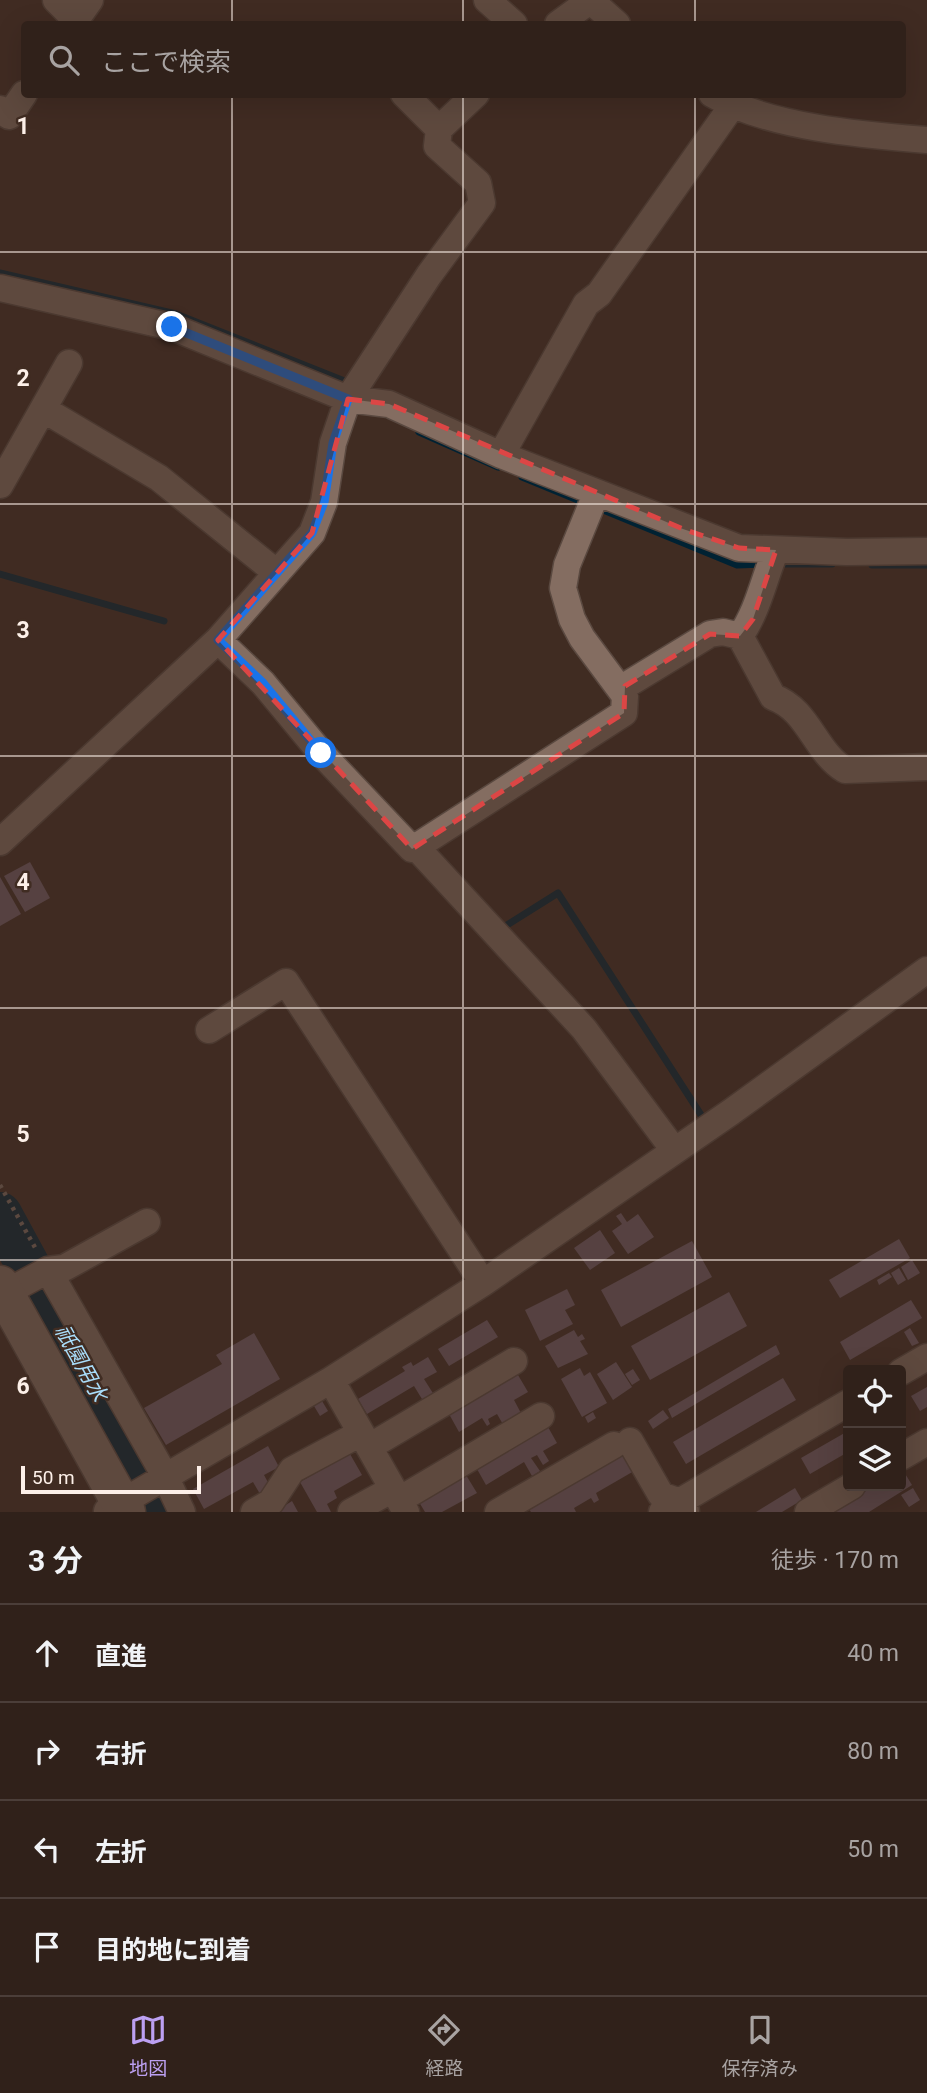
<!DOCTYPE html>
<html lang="ja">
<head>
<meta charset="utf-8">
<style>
	:root { --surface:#30211a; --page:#3c2e27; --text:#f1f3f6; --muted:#a8a3a2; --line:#4b3e39; --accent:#bca0f2 }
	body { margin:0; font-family:Roboto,"Noto Sans JP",sans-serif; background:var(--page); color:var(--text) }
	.controls { position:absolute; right:21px; bottom:21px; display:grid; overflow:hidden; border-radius:7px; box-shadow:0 7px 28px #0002 }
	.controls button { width:63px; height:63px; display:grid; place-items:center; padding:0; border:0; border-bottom:2px solid var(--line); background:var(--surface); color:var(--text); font:35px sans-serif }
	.scale { position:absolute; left:21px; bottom:18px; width:180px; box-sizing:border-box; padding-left:7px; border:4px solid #fdf0e9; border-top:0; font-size:19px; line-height:24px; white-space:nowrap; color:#fdf0e9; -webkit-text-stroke:5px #402c22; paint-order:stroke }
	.stop { position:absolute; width:21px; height:21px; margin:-16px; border:5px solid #1a73e8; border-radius:50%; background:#fff }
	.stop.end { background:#1a73e8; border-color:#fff; box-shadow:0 2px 7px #0008 }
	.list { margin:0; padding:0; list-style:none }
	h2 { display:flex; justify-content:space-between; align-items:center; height:91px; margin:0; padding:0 28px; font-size:30px }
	h2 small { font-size:23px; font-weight:400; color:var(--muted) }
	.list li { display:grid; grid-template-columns:46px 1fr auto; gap:21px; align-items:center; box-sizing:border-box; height:98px; padding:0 28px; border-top:2px solid var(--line) }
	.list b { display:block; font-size:26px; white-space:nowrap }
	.list em { font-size:23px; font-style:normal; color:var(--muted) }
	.icon { flex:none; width:38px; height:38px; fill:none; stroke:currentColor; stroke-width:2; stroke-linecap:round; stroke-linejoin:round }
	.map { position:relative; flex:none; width:927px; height:1512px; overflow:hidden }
	.search { position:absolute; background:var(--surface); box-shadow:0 7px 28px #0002; left:21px; right:21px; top:21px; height:77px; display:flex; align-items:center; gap:18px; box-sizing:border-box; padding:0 24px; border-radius:7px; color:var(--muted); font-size:26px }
	.sheet { height:483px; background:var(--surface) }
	nav { display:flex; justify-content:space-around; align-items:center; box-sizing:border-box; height:98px; border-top:2px solid var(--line); background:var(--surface); font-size:19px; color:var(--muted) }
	nav a { display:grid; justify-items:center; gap:4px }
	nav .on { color:var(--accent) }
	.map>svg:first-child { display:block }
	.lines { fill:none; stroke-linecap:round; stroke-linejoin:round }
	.stream { stroke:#023; stroke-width:7 }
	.river { stroke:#023; stroke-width:44 }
	.building { fill:#715b67 }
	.street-casing { stroke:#5a4940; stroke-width:29 }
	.secondary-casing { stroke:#5a4940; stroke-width:41 }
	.path { stroke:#7d6c63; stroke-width:4.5; stroke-dasharray:3.5 5; stroke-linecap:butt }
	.street { stroke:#846d61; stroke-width:26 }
	.secondary { stroke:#846d61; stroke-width:38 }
	.route { stroke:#1a73e8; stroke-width:9 }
	.marked { fill:none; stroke:#dc4645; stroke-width:5; stroke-dasharray:14 9; stroke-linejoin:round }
	.grid { fill:none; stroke:#fdf0e9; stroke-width:2; stroke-opacity:0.55 }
	.labels { text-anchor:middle; stroke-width:5; stroke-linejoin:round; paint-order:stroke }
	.water-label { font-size:21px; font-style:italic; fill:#a9ddfa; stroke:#402c22 }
	.grid-label { font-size:23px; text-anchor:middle; font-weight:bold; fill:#fdf0e9; stroke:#402c22; stroke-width:5; stroke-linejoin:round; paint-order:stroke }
</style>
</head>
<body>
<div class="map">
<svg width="927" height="1512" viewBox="0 0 927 1512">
	<rect width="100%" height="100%" fill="#402c22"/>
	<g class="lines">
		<path class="stream" d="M0,273L176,314L347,382
			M419,432L498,467
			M522,477L585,503
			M596,507L737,565L765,564
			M777,564H832
			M872,565H927
			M0,574L164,621
			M504,927L558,893L703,1118"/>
		<path class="river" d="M0,1214L162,1512"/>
	</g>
	<path class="building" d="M30,862L50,898L25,912L4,876Z
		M0,877L21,914L0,926Z
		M621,1213L627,1222L638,1214L654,1237L628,1254L612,1231L622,1224L616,1216Z
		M600,1230L615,1253L590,1270L574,1248Z
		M899,1239L910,1258L840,1298L829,1280Z
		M692,1241L712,1277L621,1327L601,1290Z
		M912,1260L920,1273L908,1280L901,1267Z
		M899,1268L906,1280L898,1285L891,1273Z
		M889,1273L892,1277L879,1285L877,1280Z
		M567,1289L575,1305L565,1310L573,1324L540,1341L525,1310Z
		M729,1292L747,1326L650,1380L631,1346Z
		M911,1300L922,1318L850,1360L840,1342Z
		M487,1320L498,1337L449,1366L438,1349Z
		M910,1328L919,1343L912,1346L904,1332Z
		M574,1330L578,1337L582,1334L585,1339L580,1341L588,1354L558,1368L545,1346Z
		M254,1333L280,1379L166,1445L144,1408L222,1364L216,1355Z
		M776,1345L780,1354L672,1418L668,1409Z
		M428,1357L437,1372L424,1379L436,1398L425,1404L414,1386L367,1414L358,1399L405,1371L402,1367L411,1362L413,1366Z
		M616,1362L632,1387L613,1400L597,1374Z
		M580,1368L584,1376L590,1372L607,1403L582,1417L561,1379Z
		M633,1369L640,1380L632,1385L625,1374Z
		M518,1375L528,1392L514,1400L522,1415L504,1426L497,1414L488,1419L490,1424L487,1426L482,1418L459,1432L449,1414Z
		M783,1378L796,1400L686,1464L673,1442Z
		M927,1387V1407L920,1411L911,1396Z
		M322,1401L328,1411L320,1416L314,1406Z
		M663,1410L669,1418L653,1429L648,1421Z
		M593,1412L596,1418L588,1423L585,1417Z
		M548,1427L557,1443L543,1451L549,1461L543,1465L537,1455L531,1458L540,1471L532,1476L524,1462L486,1485L477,1469Z
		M848,1431V1452L810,1474L801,1458Z
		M268,1446L279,1467L264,1475L271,1488L260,1494L253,1482L204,1509L193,1489Z
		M623,1452L634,1471L596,1493L599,1500L594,1503L591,1498L574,1508L576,1512H531L528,1508Z
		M350,1454L362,1475L334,1491L337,1498L327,1504L331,1512H317L300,1482Z
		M901,1467L912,1485L869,1512H832L874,1486H901Z
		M466,1475L477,1493L442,1512H425L419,1502Z
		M795,1488L802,1500L782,1512H756Z
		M913,1488L920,1500L909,1507L901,1495Z
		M292,1501L298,1512H275Z"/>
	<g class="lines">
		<defs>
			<path id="street" d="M56,0L76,20
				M487,0L514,24
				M590,0L617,24
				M73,24L90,0
				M558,24L591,0
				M712,94C767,127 863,135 927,140
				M0,109L9,116L24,94
				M439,129L476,94
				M0,288L172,327L348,399L389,404L501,455L739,548L847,552L927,551
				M43,409L159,478L277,573
				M501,455L586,304L599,294L732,106
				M0,485L69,363
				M776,550C764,578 758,611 740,636L773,697C809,710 814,751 845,770L927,767
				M218,640L263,683L321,753L412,849L416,847L584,1029L674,1150
				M620,689L710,634L723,632L740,636
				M0,842L218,640L312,533L324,502L333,443L348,399L429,275L482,203L478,183L437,146L439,129L404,94
				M416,847L624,713L625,696L582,638L572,619L563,588L567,565L596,494
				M209,1030L286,982L483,1283
				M48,1270L165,1476L182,1512
				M5,1293L48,1270L64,1268L147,1222
				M901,1372L927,1357
				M331,1380L406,1512
				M630,1441L661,1495L680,1502L686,1511
				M369,1447L514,1361
				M901,1457L927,1442
				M399,1500L541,1416
				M107,1511L331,1380L483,1283L731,1112L927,970
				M254,1512L271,1502L292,1470L361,1433
				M351,1512L393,1489
				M498,1512L614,1445
				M662,1512L848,1403
				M808,1512L852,1486"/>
			<path id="secondary" d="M0,1285L126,1512"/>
		</defs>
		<use href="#street" class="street-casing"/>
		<use href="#secondary" class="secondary-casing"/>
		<path class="path" d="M0,1185L37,1251"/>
		<use href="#street" class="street"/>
		<use href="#secondary" class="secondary"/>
	</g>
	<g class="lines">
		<path class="route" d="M172,327L348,399L333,443L324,502L312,533L218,640L263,683L321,753"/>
	</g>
	<path d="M0 0H927V1512H0ZM348,399L389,404L683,529L739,548L776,550L753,619L740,636L710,634L625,686L624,713L412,849L218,640L312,533Z" fill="#402c22" fill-opacity=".55" fill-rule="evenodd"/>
	<path class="marked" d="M348,399L389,404L683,529L739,548L776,550L753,619L740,636L710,634L625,686L624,713L412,849L218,640L312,533Z"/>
	<path class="grid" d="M232,0V24M463,0V24M695,0V24M232,94V1512M463,94V1512M695,94V1512M0,252H927M0,504H927M0,756H927M0,1008H927M0,1260H927"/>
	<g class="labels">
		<g class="water-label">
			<text transform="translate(81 1363) rotate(61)" y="7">祇園用水</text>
		</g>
	</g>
	<g class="grid-label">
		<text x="23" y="134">1</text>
		<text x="23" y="386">2</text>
		<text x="23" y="638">3</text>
		<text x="23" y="890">4</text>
		<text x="23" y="1142">5</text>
		<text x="23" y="1394">6</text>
	</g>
</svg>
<div class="controls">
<button><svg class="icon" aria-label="locate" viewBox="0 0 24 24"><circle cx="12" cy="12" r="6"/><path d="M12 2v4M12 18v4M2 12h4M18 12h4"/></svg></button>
<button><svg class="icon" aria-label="layers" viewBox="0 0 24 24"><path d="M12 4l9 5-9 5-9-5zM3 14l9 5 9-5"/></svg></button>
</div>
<div class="scale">50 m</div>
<div class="stop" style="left:321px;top:753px"></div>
<div class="stop end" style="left:172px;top:327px"></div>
<div class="search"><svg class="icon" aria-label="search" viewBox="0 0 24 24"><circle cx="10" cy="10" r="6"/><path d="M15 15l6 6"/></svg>ここで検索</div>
</div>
<section class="sheet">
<h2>3 分<small>徒歩 · 170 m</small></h2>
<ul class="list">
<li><svg class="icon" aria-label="ahead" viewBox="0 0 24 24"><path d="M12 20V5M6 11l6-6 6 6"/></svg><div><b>直進</b></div><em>40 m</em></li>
<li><svg class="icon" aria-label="right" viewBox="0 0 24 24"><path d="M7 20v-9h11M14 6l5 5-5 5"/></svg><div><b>右折</b></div><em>80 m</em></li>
<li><svg class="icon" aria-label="left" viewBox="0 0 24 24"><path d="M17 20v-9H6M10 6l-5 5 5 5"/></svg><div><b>左折</b></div><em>50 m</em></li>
<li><svg class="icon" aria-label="arrive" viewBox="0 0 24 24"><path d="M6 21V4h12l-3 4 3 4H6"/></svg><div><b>目的地に到着</b></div></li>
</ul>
</section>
<nav>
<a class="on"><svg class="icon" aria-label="map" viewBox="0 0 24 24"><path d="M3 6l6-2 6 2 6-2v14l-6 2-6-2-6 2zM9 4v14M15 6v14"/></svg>地図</a>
<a><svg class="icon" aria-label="directions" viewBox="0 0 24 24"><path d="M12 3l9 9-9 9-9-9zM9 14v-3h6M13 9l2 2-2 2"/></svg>経路</a>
<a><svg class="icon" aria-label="saved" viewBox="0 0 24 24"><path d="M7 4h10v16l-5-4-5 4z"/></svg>保存済み</a>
</nav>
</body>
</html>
